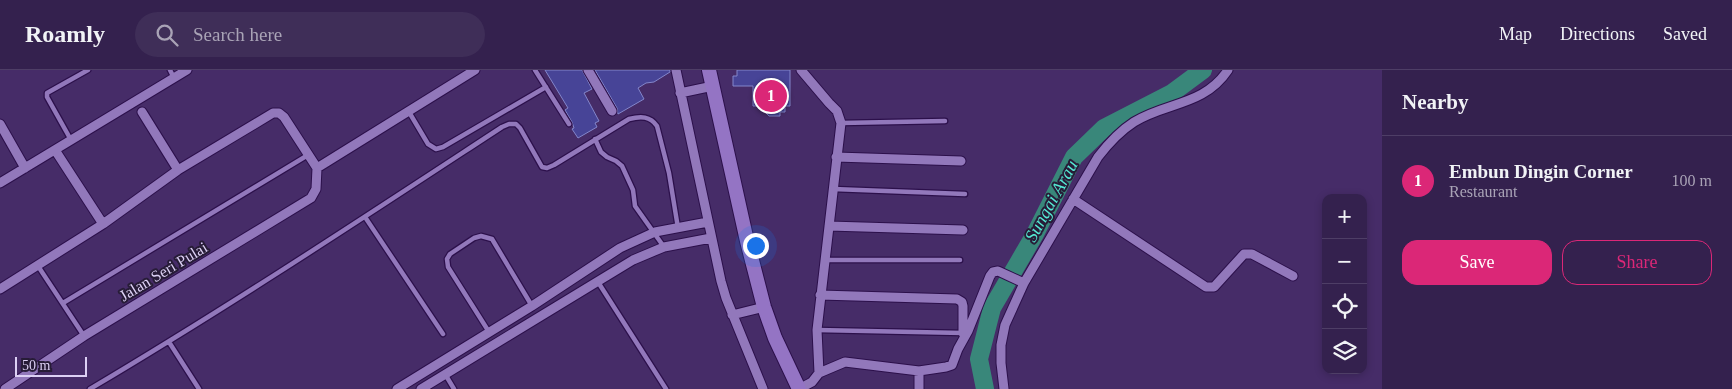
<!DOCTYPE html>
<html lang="en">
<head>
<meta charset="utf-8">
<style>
	:root { --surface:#34214e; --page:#3f2e58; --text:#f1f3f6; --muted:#a9a3b6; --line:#4e3e66; --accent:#db2777 }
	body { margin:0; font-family:"Times New Roman",serif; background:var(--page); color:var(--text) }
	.controls { position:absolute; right:15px; bottom:15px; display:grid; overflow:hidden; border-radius:10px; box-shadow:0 2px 8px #0003 }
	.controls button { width:45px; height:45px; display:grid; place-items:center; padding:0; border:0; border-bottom:1px solid var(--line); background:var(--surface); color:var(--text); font:25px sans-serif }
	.scale { position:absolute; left:15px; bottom:12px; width:72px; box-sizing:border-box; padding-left:5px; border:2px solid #dcd0f4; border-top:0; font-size:14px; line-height:18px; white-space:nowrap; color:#dcd0f4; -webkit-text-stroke:4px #271c37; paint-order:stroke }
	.you { position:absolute; left:755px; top:175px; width:18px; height:18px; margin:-12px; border:4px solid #fff; border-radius:50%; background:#1a73e8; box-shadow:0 0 0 8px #1a73e833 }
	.badge { display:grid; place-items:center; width:32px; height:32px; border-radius:50%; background:var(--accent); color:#fff; font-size:16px; font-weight:700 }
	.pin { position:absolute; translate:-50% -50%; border:2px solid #fff; box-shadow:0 1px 5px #0006 }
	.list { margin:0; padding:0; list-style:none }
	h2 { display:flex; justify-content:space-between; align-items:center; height:65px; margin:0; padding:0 20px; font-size:21px }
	h2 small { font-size:16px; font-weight:400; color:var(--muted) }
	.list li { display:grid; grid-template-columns:32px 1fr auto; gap:15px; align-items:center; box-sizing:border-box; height:90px; padding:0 20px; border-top:1px solid var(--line) }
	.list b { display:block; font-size:19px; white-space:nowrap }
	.list p { margin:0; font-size:16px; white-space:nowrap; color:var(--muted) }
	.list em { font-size:16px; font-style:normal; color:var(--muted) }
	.actions { display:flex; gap:10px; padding:15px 20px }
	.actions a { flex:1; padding:11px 0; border:1px solid var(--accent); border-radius:15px; text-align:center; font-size:18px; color:var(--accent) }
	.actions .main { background:var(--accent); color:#fff }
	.icon { flex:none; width:28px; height:28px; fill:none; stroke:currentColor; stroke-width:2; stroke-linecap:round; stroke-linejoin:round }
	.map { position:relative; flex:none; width:1382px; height:319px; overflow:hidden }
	header { display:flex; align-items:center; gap:30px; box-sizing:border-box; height:70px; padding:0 25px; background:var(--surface); border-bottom:1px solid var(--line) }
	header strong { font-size:24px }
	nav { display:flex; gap:28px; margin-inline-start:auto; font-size:18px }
	.search { width:350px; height:45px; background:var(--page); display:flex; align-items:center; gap:12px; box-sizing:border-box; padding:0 18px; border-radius:28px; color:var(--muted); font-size:19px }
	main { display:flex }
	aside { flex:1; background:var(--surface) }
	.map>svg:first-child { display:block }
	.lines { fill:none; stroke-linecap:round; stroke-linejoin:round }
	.river { stroke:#39877a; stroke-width:18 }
	.building { fill:#474497; stroke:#8386cb }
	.lane-casing { stroke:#2c104b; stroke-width:7 }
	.street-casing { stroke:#2c104b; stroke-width:11 }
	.secondary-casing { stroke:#2c104b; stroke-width:16 }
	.lane { stroke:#9278bb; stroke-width:4.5 }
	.street { stroke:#9278bb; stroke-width:9 }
	.secondary { stroke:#9474c4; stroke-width:14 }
	.labels { text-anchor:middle; stroke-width:4; stroke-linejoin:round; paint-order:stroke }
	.street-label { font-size:16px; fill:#dcd0f4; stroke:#271c37 }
	.water-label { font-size:18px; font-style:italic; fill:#55e9d3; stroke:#271c37 }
</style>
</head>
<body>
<header>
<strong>Roamly</strong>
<div class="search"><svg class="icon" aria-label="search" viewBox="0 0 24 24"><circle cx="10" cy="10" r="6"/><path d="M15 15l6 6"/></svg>Search here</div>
<nav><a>Map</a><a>Directions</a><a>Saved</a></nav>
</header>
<main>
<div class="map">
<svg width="1382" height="319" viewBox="0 0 1382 319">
	<rect width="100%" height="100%" fill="#462c68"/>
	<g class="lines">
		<path class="river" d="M985,319L979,289L992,238L1035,164L1074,87L1104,58L1172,23L1203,0"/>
	</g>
	<path class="building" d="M545,0H582L592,19L584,23L599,51L595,53L597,57L578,68L572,59L574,58L572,52L565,40L568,38Z
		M595,0H670V2L654,12L646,13L638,18L644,29L618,44L617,38Z
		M737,0H790V36H785V42H780V46H769L765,42V36H753V16H733V6H737Z"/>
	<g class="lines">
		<defs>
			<path id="lane" d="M170,0L174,8
				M535,0L569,54
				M409,42L428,74L436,79L443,77L546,17
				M841,53L945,51
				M595,69L601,82L607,87L616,91L622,96L633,120L635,136L664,177
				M71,70L47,27V23L88,0
				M833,119L965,124
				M365,147L443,264
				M826,190H960
				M38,196L84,266
				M598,212L666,319
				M63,233L308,85
				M817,260L963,263
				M489,262L448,197L447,189L450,184L474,168L481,166L492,169L532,236
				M169,272L199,319
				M445,304L454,319
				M90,319C230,236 366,146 502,57L509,54H516L520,58L542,97L547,98L554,95L629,49C641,46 650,46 657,56L669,103L678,158"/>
			<path id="street" d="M588,0L612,41
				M676,0L721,211L726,228L763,319
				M801,0L829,33L837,41L841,53L817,260L819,303
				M680,23L713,16
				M142,42L178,100
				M0,54L25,98
				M55,80L103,154
				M836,87L961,91
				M317,98L475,0
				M0,113L187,0
				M1073,129L1206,217H1214L1244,184H1252L1293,206
				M829,156L963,160
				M0,219L103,154L178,100L273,43H279L284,47L317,98
				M820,225L957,229L962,232L963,236V263L965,266
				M732,245L764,237
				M919,301V319
				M5,319L84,266L311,128L316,119L317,98
				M397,319L532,236L620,178L655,162L708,152
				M421,319L633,190L664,177L711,168
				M799,319L812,312L819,303L845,292L919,301L946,297L952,295L958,279L968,261L990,206L993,202L998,201L1024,213
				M1004,319L1001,293V275L1005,255L1024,213L1098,87C1108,74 1120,61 1134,52C1166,32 1204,36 1228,0"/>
			<path id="secondary" d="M709,0L747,171L764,237L775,268L799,319"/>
		</defs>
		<use href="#lane" class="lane-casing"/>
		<use href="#street" class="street-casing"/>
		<use href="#secondary" class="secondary-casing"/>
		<use href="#lane" class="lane"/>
		<use href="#street" class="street"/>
		<use href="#secondary" class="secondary"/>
	</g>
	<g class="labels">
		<g class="street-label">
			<text transform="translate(163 201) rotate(-31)" y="6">Jalan Seri Pulai</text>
		</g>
		<g class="water-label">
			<text transform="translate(1051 131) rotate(-61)" y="6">Sungai Arau</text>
		</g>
	</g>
</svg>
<div class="controls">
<button>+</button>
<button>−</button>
<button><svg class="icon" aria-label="locate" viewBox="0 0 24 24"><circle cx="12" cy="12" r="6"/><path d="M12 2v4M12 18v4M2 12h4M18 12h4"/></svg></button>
<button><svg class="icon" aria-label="layers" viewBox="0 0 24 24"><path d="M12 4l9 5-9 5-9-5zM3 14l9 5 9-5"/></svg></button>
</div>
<div class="scale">50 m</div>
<div class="you"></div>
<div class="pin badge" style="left:771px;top:26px">1</div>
</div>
<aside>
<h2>Nearby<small></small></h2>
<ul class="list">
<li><span class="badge">1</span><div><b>Embun Dingin Corner</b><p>Restaurant</p></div><em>100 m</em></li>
</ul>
<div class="actions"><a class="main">Save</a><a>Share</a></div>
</aside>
</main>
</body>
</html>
